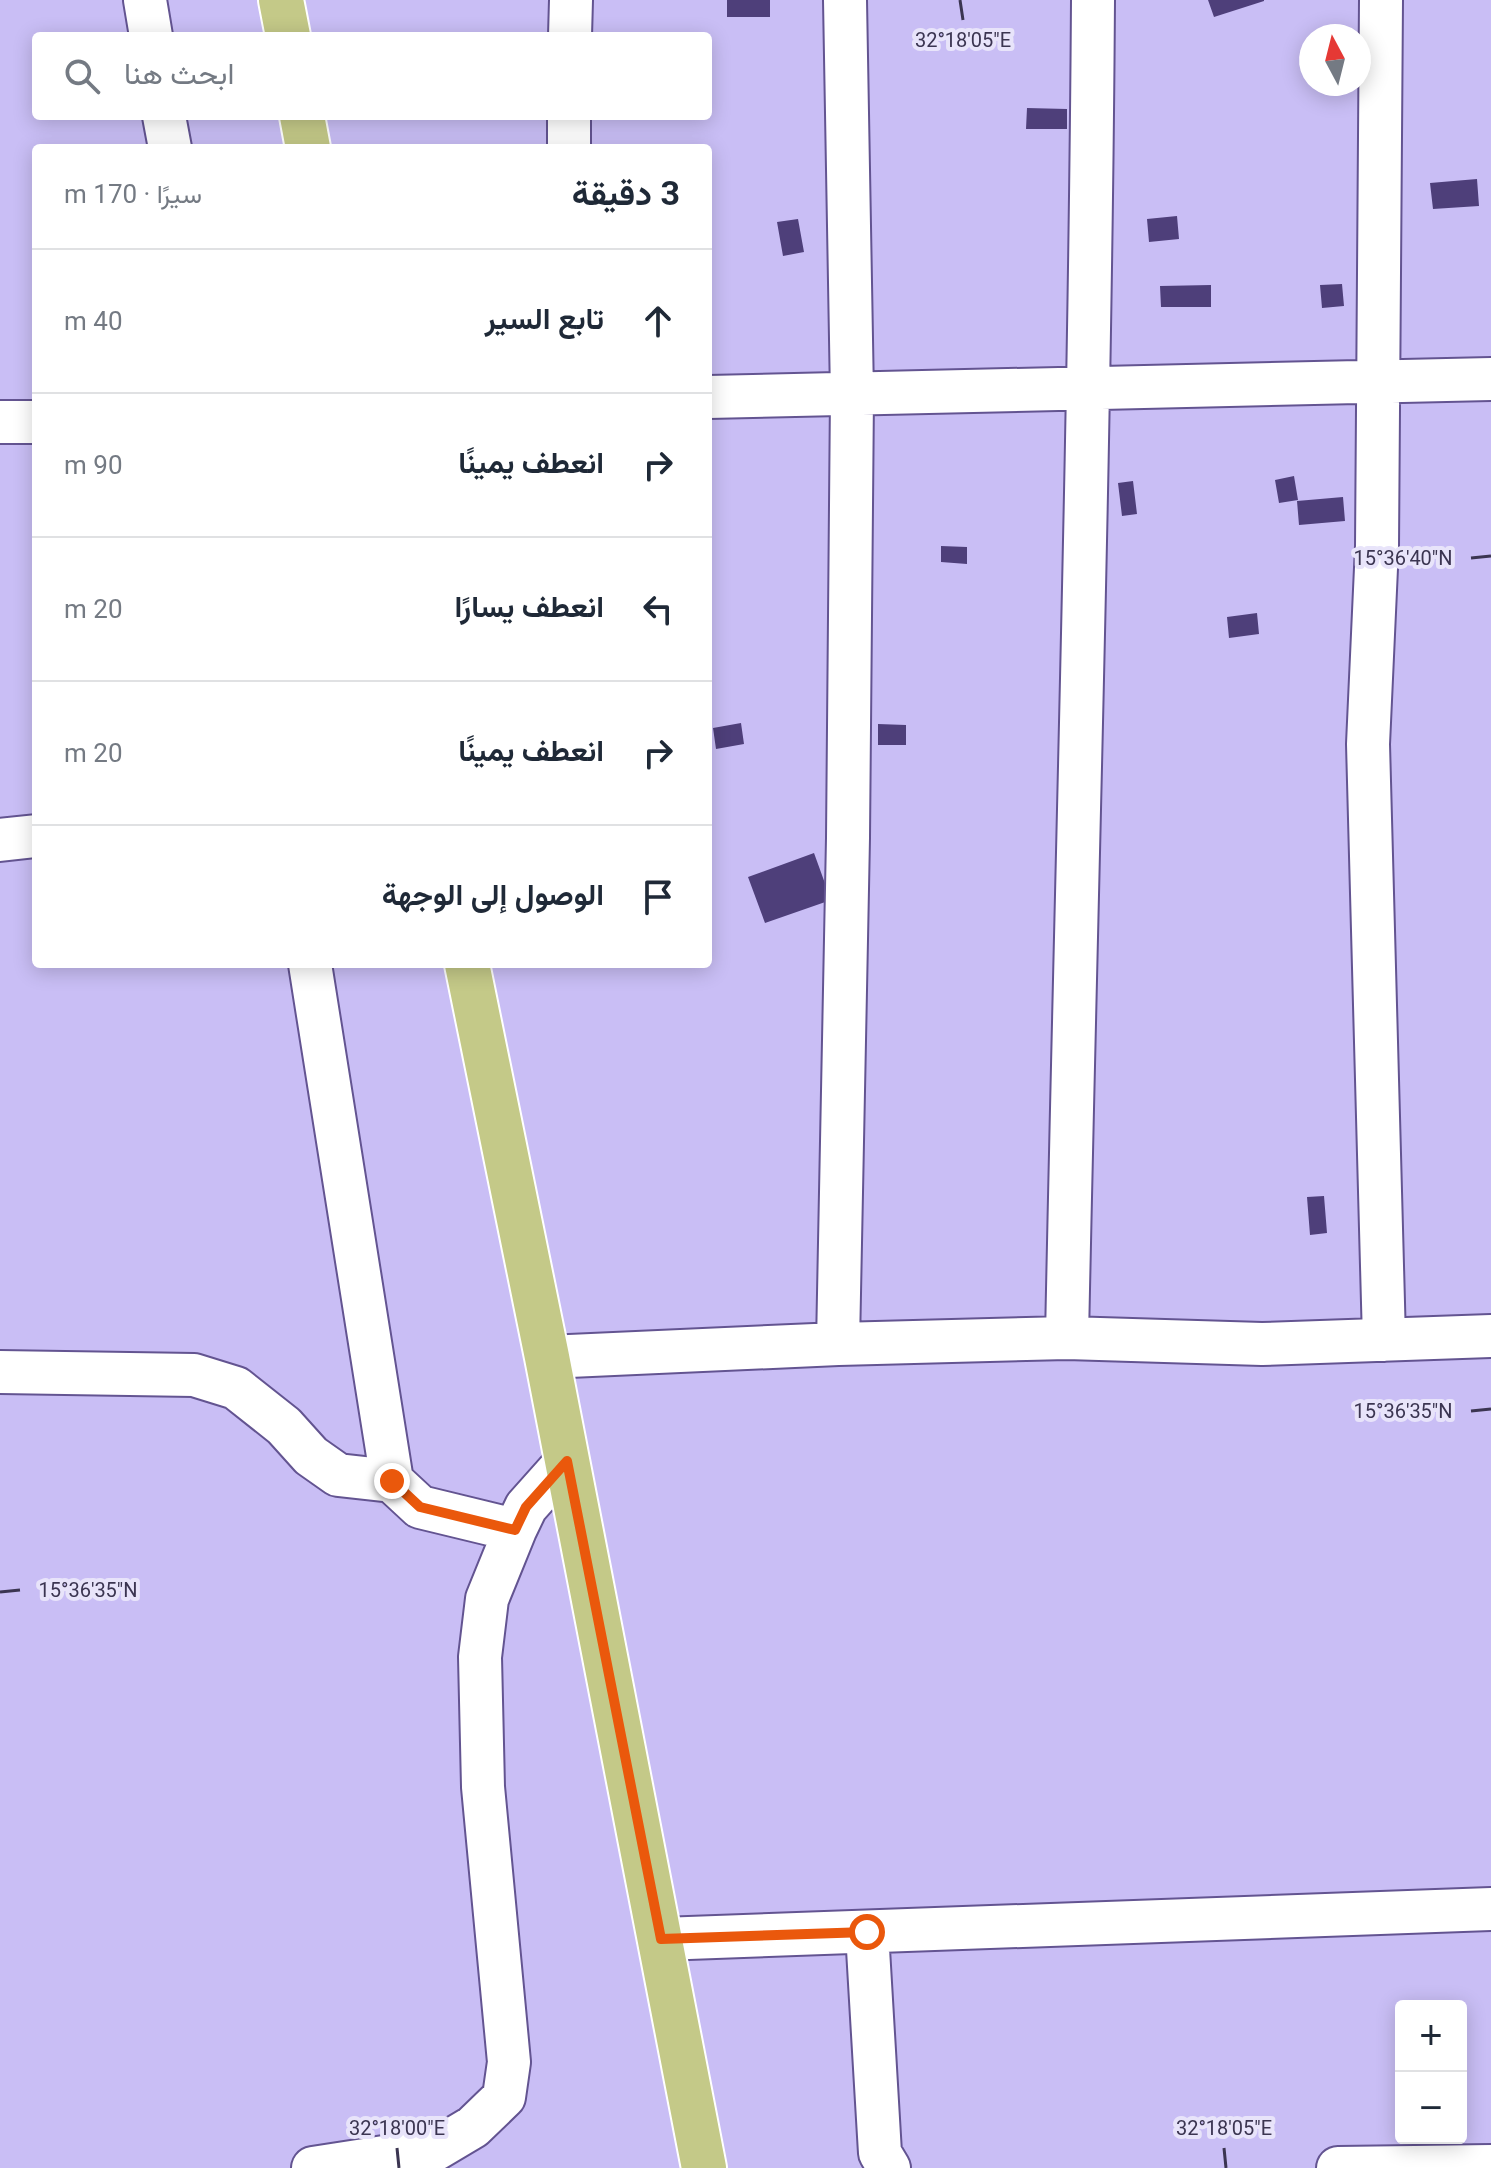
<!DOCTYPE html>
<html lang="ar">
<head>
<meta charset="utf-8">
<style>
	:root { --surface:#fff; --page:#f6f6f7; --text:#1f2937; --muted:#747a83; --line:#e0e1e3 }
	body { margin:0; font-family:Roboto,Vazirmatn,sans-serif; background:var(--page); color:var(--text); direction:rtl }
	.controls { position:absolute; right:24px; bottom:24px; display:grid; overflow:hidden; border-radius:8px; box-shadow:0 4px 20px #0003 }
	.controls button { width:72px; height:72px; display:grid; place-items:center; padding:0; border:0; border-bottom:2px solid var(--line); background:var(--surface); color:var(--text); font:40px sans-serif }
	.compass { position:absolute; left:1299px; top:24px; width:72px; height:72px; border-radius:50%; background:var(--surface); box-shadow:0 4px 20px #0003; rotate:353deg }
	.stop { position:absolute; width:24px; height:24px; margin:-18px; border:6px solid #ea580c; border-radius:50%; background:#fff }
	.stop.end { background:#ea580c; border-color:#fff; box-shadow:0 2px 8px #0008 }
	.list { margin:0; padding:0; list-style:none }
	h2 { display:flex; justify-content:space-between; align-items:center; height:104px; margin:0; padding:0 32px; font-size:34px }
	h2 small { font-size:26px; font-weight:400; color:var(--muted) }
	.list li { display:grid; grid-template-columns:52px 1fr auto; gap:24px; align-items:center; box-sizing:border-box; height:144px; padding:0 32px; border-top:2px solid var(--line) }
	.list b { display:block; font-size:30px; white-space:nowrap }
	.list em { font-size:26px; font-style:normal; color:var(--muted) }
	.icon { flex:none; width:44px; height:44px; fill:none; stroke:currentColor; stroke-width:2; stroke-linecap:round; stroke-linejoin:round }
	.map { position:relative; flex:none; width:1491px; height:2168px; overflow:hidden; direction:ltr }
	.search { position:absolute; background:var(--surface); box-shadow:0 4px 20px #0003; left:32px; top:32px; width:680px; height:88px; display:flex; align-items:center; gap:20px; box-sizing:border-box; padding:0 28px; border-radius:8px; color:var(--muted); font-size:30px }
	.panel { position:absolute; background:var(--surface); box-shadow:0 4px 20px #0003; left:32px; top:144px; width:680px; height:824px; border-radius:8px; direction:rtl }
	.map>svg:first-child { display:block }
	.building { fill:#4e3f7a }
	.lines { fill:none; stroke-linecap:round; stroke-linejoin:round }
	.minor-casing { stroke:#635491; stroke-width:46 }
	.major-casing { stroke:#fff; stroke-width:48 }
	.minor { stroke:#fff; stroke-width:42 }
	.major { stroke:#c4c988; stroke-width:44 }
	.route { stroke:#ea580c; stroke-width:10 }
	.ticks { fill:none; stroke:#3b3551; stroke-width:3 }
	.ticks-label { font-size:20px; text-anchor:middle; fill:#3b3551; stroke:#e8e4fa; stroke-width:8; stroke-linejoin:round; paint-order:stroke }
</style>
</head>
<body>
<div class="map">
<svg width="1491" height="2168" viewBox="0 0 1491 2168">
	<rect width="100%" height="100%" fill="#c9bef5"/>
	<path class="building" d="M727,0H770V17H727Z
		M1208,0H1264V1L1214,17Z
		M1027,108L1067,109V129H1026Z
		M1477,179L1479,206L1433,209L1430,183Z
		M1177,216L1179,239L1149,242L1147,219Z
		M798,219L804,252L783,256L777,222Z
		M1342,284L1344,306L1322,308L1320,285Z
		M1211,285V307H1161L1160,286Z
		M1294,476L1298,500L1279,503L1275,480Z
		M1133,481L1137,514L1122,516L1118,483Z
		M1343,497L1345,521L1299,525L1297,501Z
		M941,546L967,547V564L941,562Z
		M1257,613L1259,634L1229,638L1227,617Z
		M741,723L744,744L716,749L713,728Z
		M878,724L906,725V745H878Z
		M814,853L831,900L765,923L748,877Z
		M1324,1196L1327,1233L1310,1235L1307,1197Z"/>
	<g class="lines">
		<defs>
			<path id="minor" d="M145,0L151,36
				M1381,0L1377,546L1368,744L1384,1340
				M570,36L571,0
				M164,116L170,148
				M569,148V116
				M708,397L1491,379
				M0,422H36
				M0,840L36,836
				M310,964L392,1481
				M1067,1338C1076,892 1090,446 1093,0
				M838,1344L848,838L852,395L845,0
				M547,1357L838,1344L1067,1338L1262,1344L1491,1336
				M0,1372L194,1375L236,1388L284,1426L311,1456L338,1475L392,1481L420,1507L515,1530
				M867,1932L880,2153L889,2168
				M661,1939L1491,1909
				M313,2168L436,2149L473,2127L504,2097L509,2062L483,1787L480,1657L487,1599L515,1530L526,1507L567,1461
				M1338,2168L1491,2166"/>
			<path id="major" d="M281,0L288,36
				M302,116L308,148
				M467,964L547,1357L704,2168"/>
		</defs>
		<use href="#minor" class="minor-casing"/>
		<use href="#major" class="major-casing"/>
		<use href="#minor" class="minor"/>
		<use href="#major" class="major"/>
	</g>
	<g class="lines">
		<path class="route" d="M392,1481L420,1507L515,1530L526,1507L567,1461L661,1939L867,1932"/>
	</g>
	<path class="ticks" d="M960,0L963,20M1471,558L1491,556M1471,1411L1491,1409M0,1592L20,1590M397,2148L399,2168M1224,2148L1226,2168"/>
	<g class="ticks-label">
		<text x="963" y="47">32°18'05"E</text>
		<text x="1403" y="565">15°36'40"N</text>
		<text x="1403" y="1418">15°36'35"N</text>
		<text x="88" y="1597">15°36'35"N</text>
		<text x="397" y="2135">32°18'00"E</text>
		<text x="1224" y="2135">32°18'05"E</text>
	</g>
</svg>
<div class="controls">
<button>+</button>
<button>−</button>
</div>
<svg class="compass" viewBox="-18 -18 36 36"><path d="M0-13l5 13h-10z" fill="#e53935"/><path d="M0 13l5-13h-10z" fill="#747a83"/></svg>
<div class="stop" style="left:867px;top:1932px"></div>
<div class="stop end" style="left:392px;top:1481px"></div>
<div class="search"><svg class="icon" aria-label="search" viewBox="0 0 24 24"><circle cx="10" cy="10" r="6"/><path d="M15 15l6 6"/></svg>ابحث هنا</div>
<section class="panel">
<h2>3 دقيقة<small>سيرًا · 170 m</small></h2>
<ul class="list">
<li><svg class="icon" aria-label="ahead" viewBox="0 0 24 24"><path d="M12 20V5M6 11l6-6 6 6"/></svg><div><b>تابع السير</b></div><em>40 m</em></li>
<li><svg class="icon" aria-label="right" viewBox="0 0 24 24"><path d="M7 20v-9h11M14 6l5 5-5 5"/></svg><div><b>انعطف يمينًا</b></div><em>90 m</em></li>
<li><svg class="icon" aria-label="left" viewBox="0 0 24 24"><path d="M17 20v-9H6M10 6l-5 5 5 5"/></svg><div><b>انعطف يسارًا</b></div><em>20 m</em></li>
<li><svg class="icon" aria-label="right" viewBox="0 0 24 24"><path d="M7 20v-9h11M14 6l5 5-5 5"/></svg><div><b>انعطف يمينًا</b></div><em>20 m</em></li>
<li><svg class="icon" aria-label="arrive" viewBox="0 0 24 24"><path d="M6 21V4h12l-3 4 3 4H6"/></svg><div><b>الوصول إلى الوجهة</b></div></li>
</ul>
</section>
</div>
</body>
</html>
